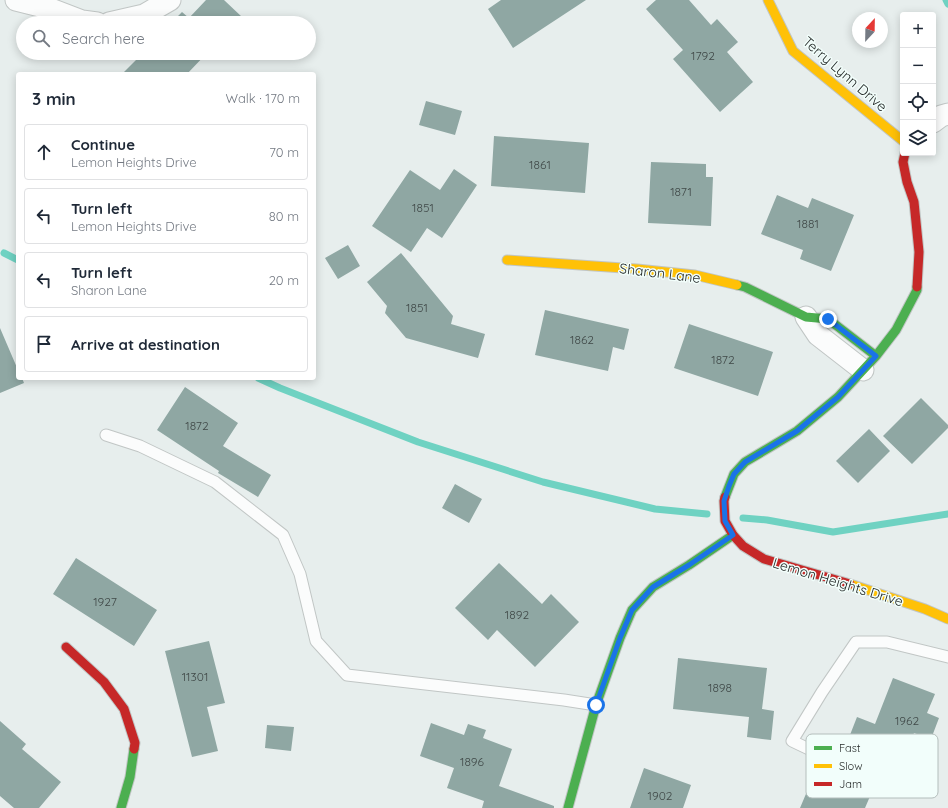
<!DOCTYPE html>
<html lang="en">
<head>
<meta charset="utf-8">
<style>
	:root { --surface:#fff; --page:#f6f6f7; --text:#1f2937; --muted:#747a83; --line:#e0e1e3 }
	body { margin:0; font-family:Quicksand,sans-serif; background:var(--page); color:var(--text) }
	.controls { position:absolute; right:12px; top:12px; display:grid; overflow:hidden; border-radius:4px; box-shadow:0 2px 10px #0003 }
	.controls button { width:36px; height:36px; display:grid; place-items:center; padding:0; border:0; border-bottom:1px solid var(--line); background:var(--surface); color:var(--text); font:20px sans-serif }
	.compass { position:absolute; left:852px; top:12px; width:36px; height:36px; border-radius:50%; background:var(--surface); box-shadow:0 2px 10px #0003; rotate:22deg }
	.stop { position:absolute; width:12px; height:12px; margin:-9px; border:3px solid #1a73e8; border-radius:50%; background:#fff }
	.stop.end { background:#1a73e8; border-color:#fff; box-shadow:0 1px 4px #0008 }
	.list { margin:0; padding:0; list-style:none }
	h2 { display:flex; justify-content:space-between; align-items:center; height:52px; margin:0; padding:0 16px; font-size:17px }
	h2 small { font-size:13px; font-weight:400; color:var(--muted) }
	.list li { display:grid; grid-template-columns:26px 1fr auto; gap:12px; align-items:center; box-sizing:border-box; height:56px; margin:0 8px 8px; padding:0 8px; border:1px solid var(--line); border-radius:4px }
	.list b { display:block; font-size:15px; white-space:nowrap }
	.list p { margin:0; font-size:13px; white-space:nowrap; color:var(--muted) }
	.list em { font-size:13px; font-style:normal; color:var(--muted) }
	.icon { flex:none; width:22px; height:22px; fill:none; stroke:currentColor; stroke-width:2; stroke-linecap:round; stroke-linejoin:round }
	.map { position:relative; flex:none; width:948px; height:808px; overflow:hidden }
	.search { position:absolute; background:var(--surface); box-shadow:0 2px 10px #0003; left:16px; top:16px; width:300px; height:44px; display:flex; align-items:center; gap:10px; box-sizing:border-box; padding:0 14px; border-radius:22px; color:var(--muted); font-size:15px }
	.panel { position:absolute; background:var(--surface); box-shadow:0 2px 10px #0003; left:16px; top:72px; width:300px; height:308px; border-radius:4px }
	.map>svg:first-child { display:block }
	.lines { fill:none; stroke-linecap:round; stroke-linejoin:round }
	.stream { stroke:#6fd2c2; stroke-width:7 }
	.building { fill:#8fa7a3 }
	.lane-casing { stroke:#c1c6c5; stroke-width:13 }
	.street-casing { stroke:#c1c6c5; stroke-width:23 }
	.fast-casing { stroke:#c1c6c5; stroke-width:11 }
	.slow-casing { stroke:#c1c6c5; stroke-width:11 }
	.jam-casing { stroke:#c1c6c5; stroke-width:11 }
	.lane { stroke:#fbfcfc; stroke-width:11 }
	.street { stroke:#fbfcfc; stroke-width:21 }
	.fast { stroke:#4caf50; stroke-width:9 }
	.slow { stroke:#ffc107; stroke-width:9 }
	.jam { stroke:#c62828; stroke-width:9 }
	.route { stroke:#1a73e8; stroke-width:5 }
	.labels { text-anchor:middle; stroke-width:3; stroke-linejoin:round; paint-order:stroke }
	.number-label { font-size:12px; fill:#404948 }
	.street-label { font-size:14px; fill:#252a29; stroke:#f2fefb }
	.key { fill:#f2fefb; stroke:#b4bebc; stroke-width:1 }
	.key-label { font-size:11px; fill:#252a29 }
</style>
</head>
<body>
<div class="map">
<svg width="948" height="808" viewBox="0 0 948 808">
	<rect width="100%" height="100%" fill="#e7eeed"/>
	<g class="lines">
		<path class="stream" d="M946,0L948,4
			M4,253L18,260
			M258,378L280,388L418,442L543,482L655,509L707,514
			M743,518L767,520L833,532L948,514"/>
	</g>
	<path class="building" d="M206,0H224L242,17L236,23H171L182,12L189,18Z
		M501,0H586L513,48L488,9Z
		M656,0H689L711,25L717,19L738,42L727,52L753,82L720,112L673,59L683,50L646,9Z
		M143,53H207L187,74H122Z
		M426,101L462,111L455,135L419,125Z
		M494,136L589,143L585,193L491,186Z
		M651,162L706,164V177H713L711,226L648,223Z
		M454,169L477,185L442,238L427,228L411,252L372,226L410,170L440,190Z
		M777,195L808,208L812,198L854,215L831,271L800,259L803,250L761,234Z
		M348,245L360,266L338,279L325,258Z
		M401,253L453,316L451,324L485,334L478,358L406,338L385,313L387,306L367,282Z
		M545,310L629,329L624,350L613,347L608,371L535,355Z
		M689,324L773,352L758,396L674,368Z
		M0,328L18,370V378H22L24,383L0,393Z
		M185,387L238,423L223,446L271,475L258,497L218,473L219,471L157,430Z
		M921,398L948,425V428L912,464L883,436Z
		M869,429L890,451L858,483L836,461Z
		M455,484L482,499L469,523L442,508Z
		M76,558L157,610L134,646L53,594Z
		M499,563L542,604L551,594L579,622L535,667L497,630L488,640L455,608Z
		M209,641L225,703L207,707L218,751L192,757L165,651Z
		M678,658L767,668L762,709L774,711L771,740L747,737L749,717L673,709Z
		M893,678L935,694L927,713L939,718L931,739L914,733L903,761L848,740L857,717L875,724Z
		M0,721L26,744L22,749L61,782L39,808H14L0,796Z
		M431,723L464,735L468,724L486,730L483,738L512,749L499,786L554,806V808H482L484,801L447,788L454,768L420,756Z
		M267,725L294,727L291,751L265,748Z
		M644,768L691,785L683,808H630Z
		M827,774L871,794L865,808H800L811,782L822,787Z"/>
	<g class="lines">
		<defs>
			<path id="lane" d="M106,435L140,446L215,482L283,535L300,574L316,641L347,675L564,700L596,705
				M895,790L792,741L822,692L856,642H887L948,657"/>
			<path id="street" d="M16,0L48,8L82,21L97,23
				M109,23L144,15L170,0
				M933,122L941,116L948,114
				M806,317L818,335L863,370"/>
			<path id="fast" d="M737,285L745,287L806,317L828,319L876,356
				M725,497L734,474L745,462L797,431L838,397L876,356L896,330L917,290V287
				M121,808L130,777L134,749
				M568,808L596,705L620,638L632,610L653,587L689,565L733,535"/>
			<path id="slow" d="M768,0L793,51L903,141
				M507,260L637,269L695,275L737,285
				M850,584L925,609L948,619"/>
			<path id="jam" d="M905,153L903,162L907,182L914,202L919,252L917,287
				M725,497L724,501L725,521L733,535L743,546L764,559L850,584
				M66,647L104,682L124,709L135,743L134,749"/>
		</defs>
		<use href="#lane" class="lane-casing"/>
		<use href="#street" class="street-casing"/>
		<use href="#fast" class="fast-casing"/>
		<use href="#slow" class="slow-casing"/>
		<use href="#jam" class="jam-casing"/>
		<use href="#lane" class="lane"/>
		<use href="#street" class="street"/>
		<use href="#fast" class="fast"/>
		<use href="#slow" class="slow"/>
		<use href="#jam" class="jam"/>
	</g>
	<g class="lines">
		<path class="route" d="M596,705L620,638L632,610L653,587L689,565L733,535L725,521L724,501L729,486L734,474L745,462L797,431L838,397L876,356L828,319"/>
	</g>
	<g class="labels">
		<g class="number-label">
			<text x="703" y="60">1792</text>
			<text x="540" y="169">1861</text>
			<text x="681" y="196">1871</text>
			<text x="423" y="212">1851</text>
			<text x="808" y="228">1881</text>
			<text x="417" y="312">1851</text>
			<text x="582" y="344">1862</text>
			<text x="723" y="364">1872</text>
			<text x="197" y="430">1872</text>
			<text x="105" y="606">1927</text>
			<text x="517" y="619">1892</text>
			<text x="195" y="681">11301</text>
			<text x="720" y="692">1898</text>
			<text x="907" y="725">1962</text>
			<text x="472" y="766">1896</text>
			<text x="660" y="800">1902</text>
		</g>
		<g class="street-label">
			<text transform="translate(845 74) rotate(41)" y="5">Terry Lynn Drive</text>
			<text transform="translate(660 273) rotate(7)" y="5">Sharon Lane</text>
			<text transform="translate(838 582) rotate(17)" y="5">Lemon Heights Drive</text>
		</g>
	</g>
	<rect x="806" y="734" width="132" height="64" rx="6" class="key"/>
	<rect x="814" y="746" width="18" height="4" fill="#4caf50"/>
	<rect x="814" y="764" width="18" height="4" fill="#ffc107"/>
	<rect x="814" y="782" width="18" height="4" fill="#c62828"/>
	<g class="key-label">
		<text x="839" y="752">Fast</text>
		<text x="839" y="770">Slow</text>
		<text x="839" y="788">Jam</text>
	</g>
</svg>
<div class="controls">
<button>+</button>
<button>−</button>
<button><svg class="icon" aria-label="locate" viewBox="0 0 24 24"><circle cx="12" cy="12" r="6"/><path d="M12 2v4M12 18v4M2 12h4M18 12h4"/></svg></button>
<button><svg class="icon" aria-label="layers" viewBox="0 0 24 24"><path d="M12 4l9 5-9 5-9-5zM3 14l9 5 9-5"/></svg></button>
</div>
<svg class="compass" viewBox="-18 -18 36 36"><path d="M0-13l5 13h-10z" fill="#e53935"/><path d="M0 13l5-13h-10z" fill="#747a83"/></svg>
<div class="stop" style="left:596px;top:705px"></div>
<div class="stop end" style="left:828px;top:319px"></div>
<div class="search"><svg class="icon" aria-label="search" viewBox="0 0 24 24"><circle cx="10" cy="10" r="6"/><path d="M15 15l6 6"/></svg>Search here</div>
<section class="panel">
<h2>3 min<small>Walk · 170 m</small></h2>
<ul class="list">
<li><svg class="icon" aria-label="ahead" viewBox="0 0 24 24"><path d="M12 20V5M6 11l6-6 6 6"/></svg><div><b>Continue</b><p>Lemon Heights Drive</p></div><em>70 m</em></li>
<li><svg class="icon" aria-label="left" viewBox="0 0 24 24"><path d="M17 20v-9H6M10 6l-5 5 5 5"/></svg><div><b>Turn left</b><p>Lemon Heights Drive</p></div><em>80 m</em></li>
<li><svg class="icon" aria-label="left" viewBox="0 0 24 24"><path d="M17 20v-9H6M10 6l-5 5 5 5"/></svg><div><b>Turn left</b><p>Sharon Lane</p></div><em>20 m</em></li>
<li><svg class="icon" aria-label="arrive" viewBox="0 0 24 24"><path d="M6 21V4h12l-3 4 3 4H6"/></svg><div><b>Arrive at destination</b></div></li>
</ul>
</section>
</div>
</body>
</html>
